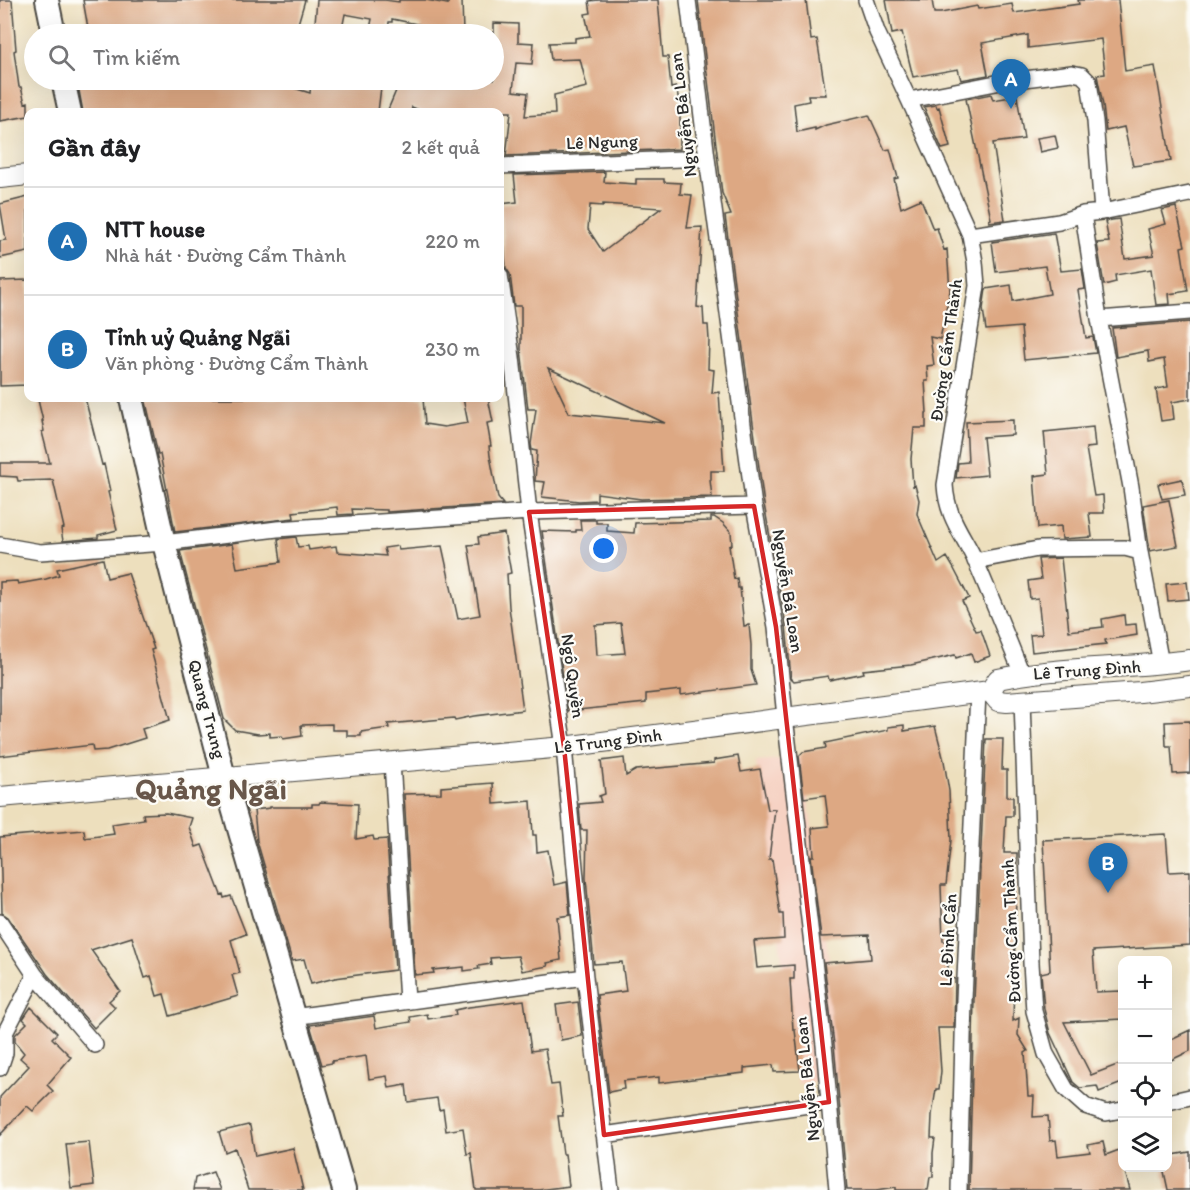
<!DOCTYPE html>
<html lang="vi">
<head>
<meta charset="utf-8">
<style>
	:root { --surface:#fff; --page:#f6f6f6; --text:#202124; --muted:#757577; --line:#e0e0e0; --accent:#1f6fb2 }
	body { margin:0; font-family:Itim,sans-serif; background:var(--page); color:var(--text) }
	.controls { position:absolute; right:18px; bottom:18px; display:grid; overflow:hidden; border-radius:12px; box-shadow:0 6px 24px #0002 }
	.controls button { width:54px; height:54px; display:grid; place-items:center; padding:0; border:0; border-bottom:2px solid var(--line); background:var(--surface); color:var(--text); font:30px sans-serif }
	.you { position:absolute; left:604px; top:549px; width:21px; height:21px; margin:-15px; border:4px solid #fff; border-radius:50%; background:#1a73e8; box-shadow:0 0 0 9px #1a73e833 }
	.badge { display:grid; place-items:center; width:39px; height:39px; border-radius:50%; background:var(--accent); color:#fff; font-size:20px; font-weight:700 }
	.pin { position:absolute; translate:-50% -50px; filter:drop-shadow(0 2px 3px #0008) }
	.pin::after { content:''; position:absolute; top:32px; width:21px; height:18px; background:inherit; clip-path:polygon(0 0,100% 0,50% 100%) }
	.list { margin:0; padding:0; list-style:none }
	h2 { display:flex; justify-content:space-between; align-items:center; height:78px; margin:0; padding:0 24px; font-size:26px }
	h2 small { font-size:20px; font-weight:400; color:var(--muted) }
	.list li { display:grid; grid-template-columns:39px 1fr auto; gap:18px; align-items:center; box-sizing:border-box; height:108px; padding:0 24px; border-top:2px solid var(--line) }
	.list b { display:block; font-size:22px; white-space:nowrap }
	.list p { margin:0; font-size:20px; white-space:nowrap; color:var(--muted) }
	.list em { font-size:20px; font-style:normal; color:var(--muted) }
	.icon { flex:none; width:33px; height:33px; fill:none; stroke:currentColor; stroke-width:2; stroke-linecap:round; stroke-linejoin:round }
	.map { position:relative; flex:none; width:1190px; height:1190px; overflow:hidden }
	.search { position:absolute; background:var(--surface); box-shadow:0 6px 24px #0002; left:24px; top:24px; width:480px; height:66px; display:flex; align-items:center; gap:15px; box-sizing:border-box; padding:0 21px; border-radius:33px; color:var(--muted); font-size:22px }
	.panel { position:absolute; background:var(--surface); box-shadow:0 6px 24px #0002; left:24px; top:108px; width:480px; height:294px; border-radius:12px }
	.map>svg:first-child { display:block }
	.built { fill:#f6d2c3 }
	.building { fill:#dda883; fill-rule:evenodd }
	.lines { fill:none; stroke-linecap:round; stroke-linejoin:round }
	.street-casing { stroke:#484641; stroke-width:18 }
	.secondary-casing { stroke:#484641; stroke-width:22 }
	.primary-casing { stroke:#484641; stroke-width:26 }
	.street { stroke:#fff; stroke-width:15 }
	.secondary { stroke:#fff; stroke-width:20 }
	.primary { stroke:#fff; stroke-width:22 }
	.marked { fill:none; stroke:#d62828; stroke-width:4.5; stroke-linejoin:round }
	.labels { text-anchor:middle; stroke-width:4.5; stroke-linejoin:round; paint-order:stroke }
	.street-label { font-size:18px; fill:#2b2b2b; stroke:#fdfcf7 }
	.town-label { font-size:30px; font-weight:bold; fill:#69574a; stroke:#fdfcf7 }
</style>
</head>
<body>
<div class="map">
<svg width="1190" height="1190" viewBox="0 0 1190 1190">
	<rect width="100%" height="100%" fill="#fdfcf7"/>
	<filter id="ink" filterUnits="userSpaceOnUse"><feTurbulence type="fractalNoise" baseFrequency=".0167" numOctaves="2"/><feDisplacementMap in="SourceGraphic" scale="12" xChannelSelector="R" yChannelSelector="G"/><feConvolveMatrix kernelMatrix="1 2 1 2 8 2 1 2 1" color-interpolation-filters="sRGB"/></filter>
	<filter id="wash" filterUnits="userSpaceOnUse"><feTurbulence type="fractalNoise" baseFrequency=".008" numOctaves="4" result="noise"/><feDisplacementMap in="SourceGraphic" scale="24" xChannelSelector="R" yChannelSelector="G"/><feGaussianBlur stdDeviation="1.35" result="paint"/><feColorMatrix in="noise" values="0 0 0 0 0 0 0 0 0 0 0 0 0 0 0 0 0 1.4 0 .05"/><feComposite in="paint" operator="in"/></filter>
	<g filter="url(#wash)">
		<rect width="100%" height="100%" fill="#eddfbd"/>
		<path class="built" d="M803,757L844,1077L798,1084L756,761Z"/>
		<g id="blocks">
			<path class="building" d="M0,0H12L16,50L14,51L19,87H21L25,103L28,102V116L0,121Z
				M83,0H305L295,34H148V31L117,34H89Z
				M317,0H385L399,2V0H426L448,4V0H462L463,34H419L422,25L392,19V22H389L388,32L370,29L372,19L345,14L341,34H314Z
				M599,0H658L663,57H668L671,88L676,87L680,105V149L506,156L511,112H424L412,107L411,112H387L398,86H414L418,80H494V23L518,24V42L534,43L532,64L516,63L513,91L528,93L525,116L555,114L554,95L587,87L580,59L551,60L549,43L575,42V38L590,36L585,14L591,13L589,1Z
				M698,0H806L811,40L817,39L826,95H808L809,101L794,104L797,132L815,128V130L826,125L869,115L885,150L890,149L898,178L894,179L901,208L921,199L933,229L937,228L944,250L947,249L950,291L940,339L930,337L934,365L927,366L928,381H925L927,413H926V428H914L911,459L913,486L915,485L919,500L917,514L938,563L947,557L953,567L969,598L962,601L976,631L981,630L990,656L974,662L971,653L956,658L955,655L911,665L863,670L864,673L829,680L828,676L794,681L791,678L786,625L764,504L725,216L731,215L722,193Z
				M886,0H932L934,13H941L977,6L978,9L1012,4L1014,13L1079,4L1078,0H1118L1125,71L1155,66L1171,161L1133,166L1124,127L1106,131L1103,105L1097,75L1105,74L1101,39L1028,48V35L982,43L988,75L961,80L958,69L913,77L902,32L892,34Z
				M77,80H166L196,84V80H283L281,84L310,93L311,82L330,83L331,80L374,84L371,87H381L378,112H83Z
				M991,94L993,100L1017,96L1024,139L993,143L1005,220L989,222V220L991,219L966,99Z
				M936,105L937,108L939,107L950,147L942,149L924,107Z
				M1055,135L1058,148L1040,152L1037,138Z
				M605,172L604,182L636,184V179H664V182L681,183L680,194L692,195L687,228L702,227L697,307L703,308L704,325H708L709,340L708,369L714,370L712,393L719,392L724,471H711V480H710L712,497L641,499L597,493V500L579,501L542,497L545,482L535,481L537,451L532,450L531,444L536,409H528L521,349V306H514L510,274L506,268L501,204L517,202L514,175ZM603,204L661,208L603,252L588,229L590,205L603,206ZM548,368L665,423L569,413Z
				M28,197V252L0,258V241L6,240L0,204Z
				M1176,207L1185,246L1181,247L1188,291L1169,294L1170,304L1156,305L1151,269L1115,275L1116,282L1104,285L1097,243L1109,242L1105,221L1119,219L1125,259L1154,255L1148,229L1166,224L1162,210Z
				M1054,233L1061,271L1082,269L1085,289L1078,290L1086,338L1093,337L1096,353L1024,360L1021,327L986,330L983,309L986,289L1011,285L1013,301L1050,294L1045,266L996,272L992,242Z
				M28,280V385L0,386V281Z
				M1190,322V399L1172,402L1174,419L1161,421L1156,389L1168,387L1164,359L1149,362L1148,351L1116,357L1112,328Z
				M49,398H85L102,465L104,464L110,491L108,492L117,530L98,535V538L63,541L61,529L64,528L53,480L18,481L17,477L0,476V463H50L42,432L44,431L42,421H43L38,400Z
				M145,398H423L425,424L444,427L468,423L463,398H488L493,422L487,423L491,446H489L490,456L498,498L503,504L387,512V510L352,509L353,514L338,515L337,507L293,512L294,518L175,532L160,454H158Z
				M1013,420V435L983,437L987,475L956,478L958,463L968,462L966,422Z
				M1093,427L1095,447L1086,448L1094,496L1103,495L1104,513H1089L1092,537L1062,539L1061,526L1038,528L1034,476L1048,474L1044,432Z
				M1182,479L1185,495L1162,499L1158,484Z
				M1169,500L1178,546L1150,551L1143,505Z
				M711,517H714L723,523L731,532L732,545L729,546L734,579L737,578L738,588H740L744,626L749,625L751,645V670L756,685L681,695V690L646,694V703L568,711L542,531L576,532V530H581L580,520H596V523H607V531L634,533L635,523L711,521ZM621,623L625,653L597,655L595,625Z
				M504,533L511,573L507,574L509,607L523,710L474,716L455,720L454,718L388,724L389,728L361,732V736H347V730H332V724L301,725L302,736L283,739L282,736L270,737V733L258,734L235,730L224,719L180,551L232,544L237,568L281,562L278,539L296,537L298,547L308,546L309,550L336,546L337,552L386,556L384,548L398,546L399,550L442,546L458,619L480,615L468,545L479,544L478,537Z
				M1061,558L1069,631L1103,627L1102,619L1124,615L1125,625L1136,624L1137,635L1105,640L1106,644L1032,652L1030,635L1042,634L1038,598L1030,599L1028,581L1041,579L1038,559Z
				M103,559L107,578L128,573L154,649L151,650L170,720L142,729L145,738L107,750L93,751L92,745L0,756V582L17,581L18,584L46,579L59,575L57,569Z
				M1187,582L1189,599L1168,601L1166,584Z
				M1190,721V773L1173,774L1171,746H1166L1165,722Z
				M904,725V731L935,726L944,761L949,791L951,840L946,885H941L943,941H948V978L955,979L954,1028H938L941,1071L939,1089H936L932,1115L931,1138H935L933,1153V1177H930L928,1190H896V1187L877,1190H847L834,1044L824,963L871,959L869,935L821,937L811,856H814L812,828L829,826L825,795L804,798L799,756L803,752L826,748L825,743L888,730V727Z
				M986,739H1003L1002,770H1007V797H1013V816H1006L1004,853H1017L1013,1021L1019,1018L1018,1035L1028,1051L1025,1053L1028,1096H1034L1033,1117L1048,1116L1050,1141L1056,1140L1058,1156L1090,1152L1088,1145L1103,1142L1106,1155L1119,1150L1130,1190H969L974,1000Z
				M738,756L741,772L760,769L768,810L775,809L769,859H772L780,914H783L784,939L754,941L757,968L794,965V979H790L793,1030H795L800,1071L774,1072L773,1065L744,1068V1073L659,1083V1077L623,1081L624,1089L609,1092L597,995L626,991L622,962L594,964L586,878L587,830H581L579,804L601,802L599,796L605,794L601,761L624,758L626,776L636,770L714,763V760Z
				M493,783L494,804L531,801L533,835H536L537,852L548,850L554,885L567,882L570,915L557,917L561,960L547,963L548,966L522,971L518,956L490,958L491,964L478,966L479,969L464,971V967L433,970L434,973L415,975L404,794L441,793V787Z
				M320,802L358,804L356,839L373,836L374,840L387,839L395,970L335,978L311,984L304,959L292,961L257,841L254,810L270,808V807H312V804H319Z
				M166,813L192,818L189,827L196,847L202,845L221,895L223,894L224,898L231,896L246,934L231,940L240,973L232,975L238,996L170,1016L164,994L157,996L151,976L145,978L132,937L91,950L120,991L109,1001L115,1007L94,1028L47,974L8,917L2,913L0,837L84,830L85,838L114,834L112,824L144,819L143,814Z
				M1166,834L1169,872L1190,871V945L1093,951L1096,992L1122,991V1019L1064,1022L1091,1075L1122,1063V1083L1099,1092L1097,1086L1080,1088L1073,1082L1050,1033L1044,1009L1041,973L1050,971L1043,840Z
				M524,1000L531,1051L545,1049L551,1085L559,1084L563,1116H558L563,1154H565L569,1186L538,1190H476L471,1153L467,1154L463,1128L446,1131L443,1109L439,1110L437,1098L408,1102L406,1085L389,1088L387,1076L369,1079L366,1056L332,1061V1063L322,1065L310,1025L374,1016L376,1028L411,1022L410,1017L427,1014L428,1019L456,1015L455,1010L469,1007Z
				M578,1002L582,1036L561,1040L556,1005Z
				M31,1007L57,1033L52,1038L71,1057L47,1085L53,1091L33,1111L27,1106L0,1135V1097L29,1066L20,1058L24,1053L15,1042V1035L27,1023L23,1019Z
				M1190,1030V1051L1167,1062V1041Z
				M248,1125L250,1126L255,1156L293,1148L303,1190H248L235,1148L225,1152L219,1132Z
				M89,1142L94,1185L71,1188L66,1144Z
				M1190,1152V1190H1168L1163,1167H1167V1156Z
				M213,1172L220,1190H193L195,1178Z"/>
		</g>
	</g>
	<g filter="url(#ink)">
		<use href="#blocks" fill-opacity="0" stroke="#484641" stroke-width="1.5"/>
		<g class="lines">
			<defs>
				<path id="street" d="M688,0L707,158L754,506L776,627L785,717L824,1045L837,1190
					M866,0L877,32L909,100L970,235L975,262L977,286L945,485C947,518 963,534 976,562C992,599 1007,637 1022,674
					M909,100L1001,82L1072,73L1082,75L1089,82L1095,121L1102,212
					M500,166L707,158
					M1083,214L1099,319L1131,487L1140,552L1161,664
					M970,235L1059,222L1083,214L1102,212L1190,194
					M500,275L512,357L529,512L564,747L585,977L611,1190
					M1099,319L1190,312
					M0,545L40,552L164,543L277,529L529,512L754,506
					M975,561L1038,549L1125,548L1140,552
					M1022,700L1031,963L1034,1011L1046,1054L1066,1089L1085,1106L1106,1113L1122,1110
					M392,762L407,1001
					M0,922L35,975L95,1045
					M293,1017L585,977
					M0,1068L5,1053V1033L35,975
					M1168,1102L1190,1097
					M604,1135L829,1102
					M959,1190L964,1000L978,692"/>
				<path id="secondary" d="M0,178L28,175
					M990,691L998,701L1007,702L1140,692L1190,686
					M0,797L564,747L990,691L998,679C1060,666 1127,669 1190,660"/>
				<path id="primary" d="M47,0L54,34
					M63,80L70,112
					M131,398L164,543L224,777L344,1190"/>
			</defs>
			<use href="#street" class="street-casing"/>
			<use href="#secondary" class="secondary-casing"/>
			<use href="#primary" class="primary-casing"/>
			<use href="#street" class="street"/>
			<use href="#secondary" class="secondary"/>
			<use href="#primary" class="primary"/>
		</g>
	</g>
	<path class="marked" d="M754,506L776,627L829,1102L604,1135L564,747L529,512Z"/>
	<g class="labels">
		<g class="street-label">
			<text transform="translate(683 115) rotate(-97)" y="6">Nguyễn Bá Loan</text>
			<text transform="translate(602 142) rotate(-2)" y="6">Lê Ngung</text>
			<text transform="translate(946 350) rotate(-82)" y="6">Đường Cẩm Thành</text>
			<text transform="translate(788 591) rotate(81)" y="6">Nguyễn Bá Loan</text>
			<text transform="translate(1087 670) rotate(-4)" y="6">Lê Trung Đình</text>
			<text transform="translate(573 676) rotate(82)" y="6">Ngô Quyền</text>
			<text transform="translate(207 709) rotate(75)" y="6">Quang Trung</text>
			<text transform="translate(608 741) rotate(-7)" y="6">Lê Trung Đình</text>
			<text transform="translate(1011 931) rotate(-93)" y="6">Đường Cẩm Thành</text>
			<text transform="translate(948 940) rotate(-87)" y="6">Lê Đình Cẩn</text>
			<text transform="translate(807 1079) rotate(-96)" y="6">Nguyễn Bá Loan</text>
		</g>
		<g class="town-label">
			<text x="211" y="799">Quảng Ngãi</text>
		</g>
	</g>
</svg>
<div class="controls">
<button>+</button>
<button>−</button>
<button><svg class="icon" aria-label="locate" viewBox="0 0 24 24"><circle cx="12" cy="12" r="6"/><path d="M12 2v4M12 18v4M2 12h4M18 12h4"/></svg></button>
<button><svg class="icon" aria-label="layers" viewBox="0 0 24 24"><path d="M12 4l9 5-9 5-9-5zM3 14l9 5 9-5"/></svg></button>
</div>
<div class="you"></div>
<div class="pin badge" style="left:1011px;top:109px">A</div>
<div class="pin badge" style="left:1108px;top:893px">B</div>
<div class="search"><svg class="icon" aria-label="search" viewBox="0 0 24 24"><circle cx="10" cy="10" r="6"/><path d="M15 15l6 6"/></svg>Tìm kiếm</div>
<section class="panel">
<h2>Gần đây<small>2 kết quả</small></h2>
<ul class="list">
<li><span class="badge">A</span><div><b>NTT house</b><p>Nhà hát · Đường Cẩm Thành</p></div><em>220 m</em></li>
<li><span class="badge">B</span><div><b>Tỉnh uỷ Quảng Ngãi</b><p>Văn phòng · Đường Cẩm Thành</p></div><em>230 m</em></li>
</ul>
</section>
</div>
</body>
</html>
